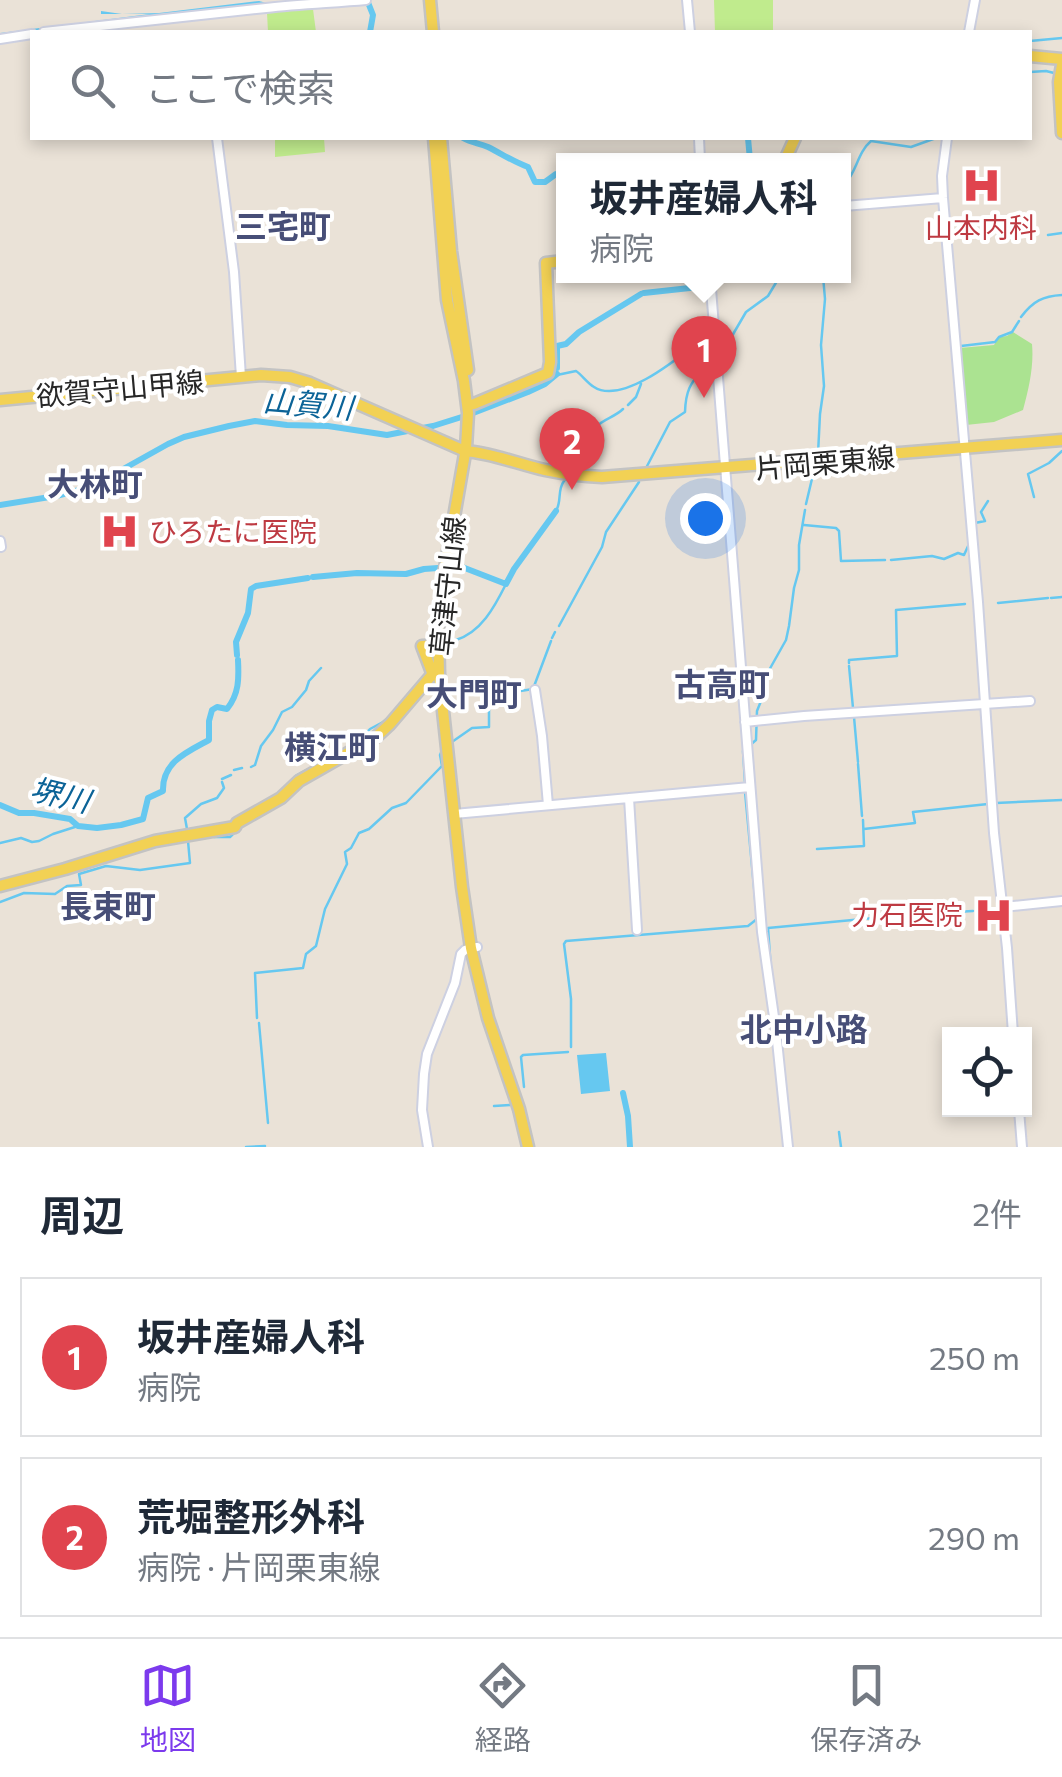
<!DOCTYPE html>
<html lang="ja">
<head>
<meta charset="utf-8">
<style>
	:root { --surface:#fff; --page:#f2f2f3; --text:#1f2937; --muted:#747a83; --line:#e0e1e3; --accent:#7c3aed }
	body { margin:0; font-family:Commissioner,"Noto Sans JP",sans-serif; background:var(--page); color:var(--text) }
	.controls { position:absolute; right:30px; bottom:30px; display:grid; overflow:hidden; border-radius:0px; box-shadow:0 5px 15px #0003 }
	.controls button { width:90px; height:90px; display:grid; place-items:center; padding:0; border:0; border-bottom:2px solid var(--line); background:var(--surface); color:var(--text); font:50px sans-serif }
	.you { position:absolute; left:705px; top:518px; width:35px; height:35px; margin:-25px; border:8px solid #fff; border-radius:50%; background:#1a73e8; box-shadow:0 0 0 15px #1a73e833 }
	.badge { display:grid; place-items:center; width:65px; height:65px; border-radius:50%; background:var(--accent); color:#fff; font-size:32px; font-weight:700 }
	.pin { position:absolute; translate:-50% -82px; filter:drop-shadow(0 2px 5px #0008) }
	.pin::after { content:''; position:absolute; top:52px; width:35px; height:30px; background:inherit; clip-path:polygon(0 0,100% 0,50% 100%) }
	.popup { position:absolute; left:556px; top:153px; width:295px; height:130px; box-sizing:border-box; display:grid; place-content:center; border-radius:0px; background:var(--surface); filter:drop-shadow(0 2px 8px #0005); font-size:32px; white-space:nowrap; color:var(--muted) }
	.popup b { font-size:38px; color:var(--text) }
	.popup::after { content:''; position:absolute; left:50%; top:100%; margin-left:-20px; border:20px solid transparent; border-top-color:var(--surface) }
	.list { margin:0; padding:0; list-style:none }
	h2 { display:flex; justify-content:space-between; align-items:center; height:130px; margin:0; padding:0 40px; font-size:42px }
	h2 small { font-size:32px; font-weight:400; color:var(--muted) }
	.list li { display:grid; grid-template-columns:65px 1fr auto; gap:30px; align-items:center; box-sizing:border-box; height:160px; margin:0 20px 20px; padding:0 20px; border:2px solid var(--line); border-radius:0px }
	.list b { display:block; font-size:38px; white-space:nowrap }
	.list p { margin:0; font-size:32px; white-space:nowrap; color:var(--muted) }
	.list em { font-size:32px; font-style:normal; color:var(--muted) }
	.icon { flex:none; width:55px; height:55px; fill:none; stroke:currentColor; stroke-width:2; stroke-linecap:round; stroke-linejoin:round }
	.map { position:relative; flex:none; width:1062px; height:1147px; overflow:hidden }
	.search { position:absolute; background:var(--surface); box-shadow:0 5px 15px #0003; left:30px; right:30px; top:30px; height:110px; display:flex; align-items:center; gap:25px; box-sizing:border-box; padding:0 35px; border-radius:0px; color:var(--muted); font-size:38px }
	.sheet { height:490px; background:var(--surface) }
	nav { display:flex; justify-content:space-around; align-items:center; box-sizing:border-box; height:140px; border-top:2px solid var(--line); background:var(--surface); font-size:28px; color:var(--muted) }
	nav a { display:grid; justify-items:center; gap:5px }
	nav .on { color:var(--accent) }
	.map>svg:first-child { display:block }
	.green { fill:#abe391 }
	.pitch { fill:#c0eb8d }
	.water { fill:#66c8f0 }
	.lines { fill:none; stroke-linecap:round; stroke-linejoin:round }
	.stream { stroke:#66c8f0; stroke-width:2.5 }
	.river { stroke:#66c8f0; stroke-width:6 }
	.minor-casing { stroke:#cdd0e1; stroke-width:12 }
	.major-casing { stroke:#c3c3c3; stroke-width:15 }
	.minor { stroke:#fff; stroke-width:8 }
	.major { stroke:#f2d154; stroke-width:10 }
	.labels { text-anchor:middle; stroke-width:8; stroke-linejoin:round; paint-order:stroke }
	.health-label { font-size:28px; fill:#be3a42; stroke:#fff }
	.street-label { font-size:28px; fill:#272727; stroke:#fff }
	.water-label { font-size:30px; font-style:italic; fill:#0b6397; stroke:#fff }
	.quarter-label { font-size:32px; font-weight:bold; fill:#474e77; stroke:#fff }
</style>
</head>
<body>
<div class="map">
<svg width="1062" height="1147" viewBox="0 0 1062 1147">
	<rect width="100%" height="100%" fill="#eae2d7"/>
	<path class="green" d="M1013,332L1032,344C1034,366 1029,388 1023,410L994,422L966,425L960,348L994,345L999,337L1007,336Z"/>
	<path class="pitch" d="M714,0H773V32H715Z
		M313,9L316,32H268L267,13Z
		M275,138H324L325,152L275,157Z"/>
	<path class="water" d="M314,0H349L268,5L256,4L199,13L152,16L0,36V33L150,14H101V11L122,14L159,13L259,1L271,4Z
		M606,1053L610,1091L581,1094L577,1055Z"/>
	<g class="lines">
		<path class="stream" d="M1030,41L1062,38
			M1030,72L1046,71L1058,74
			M844,185C857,172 857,153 871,141L911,147L936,138
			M1048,235L1062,233
			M1021,317C1033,301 1043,296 1062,295
			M961,346L995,342L999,337L1012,332L1019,321
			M718,348L722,342L732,336L746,312L768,296L780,276
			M557,375L576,371C582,375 587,383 594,387C623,406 683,354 705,337
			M628,405L636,397L641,384
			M818,454L820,414L824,386L821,345L825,299L823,276
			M645,470L670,422L685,412C686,379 698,380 712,356
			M574,472C580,458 585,439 596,427C603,419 615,417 623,409
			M1034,497L1028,474L1049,463L1062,451
			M806,504L816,462
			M556,511C562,501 557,490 564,481
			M804,525L836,528L839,531L841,561L885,560
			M976,536L975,523L985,521L981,512L988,501
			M891,560L932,556L944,559L958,553L964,555L969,544
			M1051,598L1062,597
			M998,603L1048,598
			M559,626L602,547L606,532L639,482
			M552,638L555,632
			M456,640C481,632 494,608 506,584
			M447,652L452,644
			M849,663V660L897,656L896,610L965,604
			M849,666L853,708
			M854,717L858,762
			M357,743L370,729L383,722L393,714
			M449,744L472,728L489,727V696L533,689L551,641
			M749,746L756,740L757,711L767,686L768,672L786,640L789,626L794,588L799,570V545L805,510
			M743,751L745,782
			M858,764L862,816
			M251,767L255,765L261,746L273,730L282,712L292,707L306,690L309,681L321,668
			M234,770L242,768
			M222,779L231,775
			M278,794L297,775L341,752
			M996,803L1062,800
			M187,829L185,818L201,804L217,798L224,788L222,782
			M864,829L915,823L913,812L988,804
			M214,837H230L237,830
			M0,843L21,838L32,842L39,841L53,834L78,826
			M817,849L864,846L863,820
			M0,902L24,893L55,894L67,886L81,885L79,874L106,866L140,870L190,863L188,841
			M976,911L998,909
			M919,914L973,911
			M771,970L768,928L916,914
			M257,1018L255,973L303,968L306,954L316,946L325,909L347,864L345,852L351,848L359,833L369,829L392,808L406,803L439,769L442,766L440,755L443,748
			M259,1023L268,1123
			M571,1047V999L564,944L566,941L748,926L757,919L745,792
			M524,1087L521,1057L523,1055L568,1052
			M494,1106L510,1105
			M839,1132L841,1147
			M246,1147L265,1146"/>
		<path class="river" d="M367,0L373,15L370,32
			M463,138C472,143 479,143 488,147C502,154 514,162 528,167L535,182H545L556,174L563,180L564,185
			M748,138L750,160
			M564,192V196
			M713,285L726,276
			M644,293L708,286
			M557,368V346L566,344L579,332L641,294
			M0,505L56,496L91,487L168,444L184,437L229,426L255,421L287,425L328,426L387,435L433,426L468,415L528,392L545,384L557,374
			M457,565L506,584L514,569L556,511
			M313,577L357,573L406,574L424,569L438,568
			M237,655L236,642L248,613L251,589L256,586L308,578
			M0,805L19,813H34L70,819L78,826L97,828L121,825L143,819L148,798L163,791C162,762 187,752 209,740V721L212,710L217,707L227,709C239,694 239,679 238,660
			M623,1093L628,1116L630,1147"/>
		<defs>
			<path id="minor" d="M687,0L690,32
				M44,32C118,24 193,16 266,8C300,4 333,3 366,0
				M969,32L975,0
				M0,39L32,34
				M217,138L234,272L241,377
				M699,138L700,160
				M947,138L942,176L943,198L978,602L994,833L1007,948L1013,1034
				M844,206L943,198
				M710,276L762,932L776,1031L788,1147
				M0,541L1,547
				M535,690L542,736L548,805
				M745,722L804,716L1030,701
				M629,798L637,930
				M454,814L750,787
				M1003,907L1062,901
				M1019,1110L1022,1147
				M428,1147L422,1110L424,1074L427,1054L455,983L461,954L465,950L477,947"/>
			<path id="major" d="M430,0L433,32
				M1030,56L1062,59
				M1062,65L1059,82L1062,133
				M434,138L447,300L464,381L468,413L466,448L444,574L438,629L439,674L462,887L471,948L488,1018L519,1109L528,1147
				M441,138L451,251L468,370
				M785,160L795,138
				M0,400L261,375L290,377L310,383L465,451C492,453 518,464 545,470C564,474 582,476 602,477L1062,440
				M474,404L548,373L550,362L546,263L564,261
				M433,675L422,646L444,645
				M0,886L65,869L155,841L235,827L237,823L281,798L299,781L376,737L390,724L431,676L439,674"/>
		</defs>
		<use href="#minor" class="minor-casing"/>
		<use href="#major" class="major-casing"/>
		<use href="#minor" class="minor"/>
		<use href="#major" class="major"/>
	</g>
	<defs>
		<symbol id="hospital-bare" viewBox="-9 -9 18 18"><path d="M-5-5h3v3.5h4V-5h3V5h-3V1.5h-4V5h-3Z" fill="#e0444e" stroke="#fff" stroke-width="2.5" paint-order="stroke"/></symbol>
	</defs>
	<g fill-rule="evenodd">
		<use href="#hospital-bare" x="954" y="158" width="55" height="55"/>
		<use href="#hospital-bare" x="92" y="504" width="55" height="55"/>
		<use href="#hospital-bare" x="966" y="888" width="55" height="55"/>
	</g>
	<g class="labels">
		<g class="health-label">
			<text x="981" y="238">山本内科</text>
			<text x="149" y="542" text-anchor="start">ひろたに医院</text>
			<text x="963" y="925" text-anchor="end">力石医院</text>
		</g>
		<g class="street-label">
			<text transform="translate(120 389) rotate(-5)" y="10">欲賀守山甲線</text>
			<text transform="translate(825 463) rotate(-5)" y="10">片岡栗東線</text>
			<text transform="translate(448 586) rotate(-84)" y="10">草津守山線</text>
		</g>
		<g class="water-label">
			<text transform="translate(308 405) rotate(5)" y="10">山賀川</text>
			<text transform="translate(60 796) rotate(13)" y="10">堺川</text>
		</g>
		<g class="quarter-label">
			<text x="283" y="238">三宅町</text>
			<text x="95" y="496">大林町</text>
			<text x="722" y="696">古高町</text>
			<text x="474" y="706">大門町</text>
			<text x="332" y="759">横江町</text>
			<text x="108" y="918">長束町</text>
			<text x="804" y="1041">北中小路</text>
		</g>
	</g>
</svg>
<div class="controls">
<button><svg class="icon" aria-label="locate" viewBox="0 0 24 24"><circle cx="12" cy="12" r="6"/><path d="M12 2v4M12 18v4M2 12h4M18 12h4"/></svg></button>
</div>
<div class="you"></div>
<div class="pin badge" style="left:704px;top:398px;background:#e0444e">1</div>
<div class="popup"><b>坂井産婦人科</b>病院</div>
<div class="pin badge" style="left:572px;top:490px;background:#e0444e">2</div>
<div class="search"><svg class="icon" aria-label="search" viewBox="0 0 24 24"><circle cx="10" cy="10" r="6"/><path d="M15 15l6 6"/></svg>ここで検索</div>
</div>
<section class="sheet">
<h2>周辺<small>2件</small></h2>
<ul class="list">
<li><span class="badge" style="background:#e0444e">1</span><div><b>坂井産婦人科</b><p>病院</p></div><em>250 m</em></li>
<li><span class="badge" style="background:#e0444e">2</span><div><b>荒堀整形外科</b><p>病院 · 片岡栗東線</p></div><em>290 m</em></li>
</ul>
</section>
<nav>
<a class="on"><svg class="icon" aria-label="map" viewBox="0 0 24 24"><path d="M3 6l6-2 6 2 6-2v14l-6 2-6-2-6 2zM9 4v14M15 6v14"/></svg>地図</a>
<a><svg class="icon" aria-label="directions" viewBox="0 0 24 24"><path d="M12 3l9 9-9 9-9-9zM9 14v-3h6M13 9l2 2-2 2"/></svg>経路</a>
<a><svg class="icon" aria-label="saved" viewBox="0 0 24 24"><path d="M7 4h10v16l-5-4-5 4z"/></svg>保存済み</a>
</nav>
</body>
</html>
